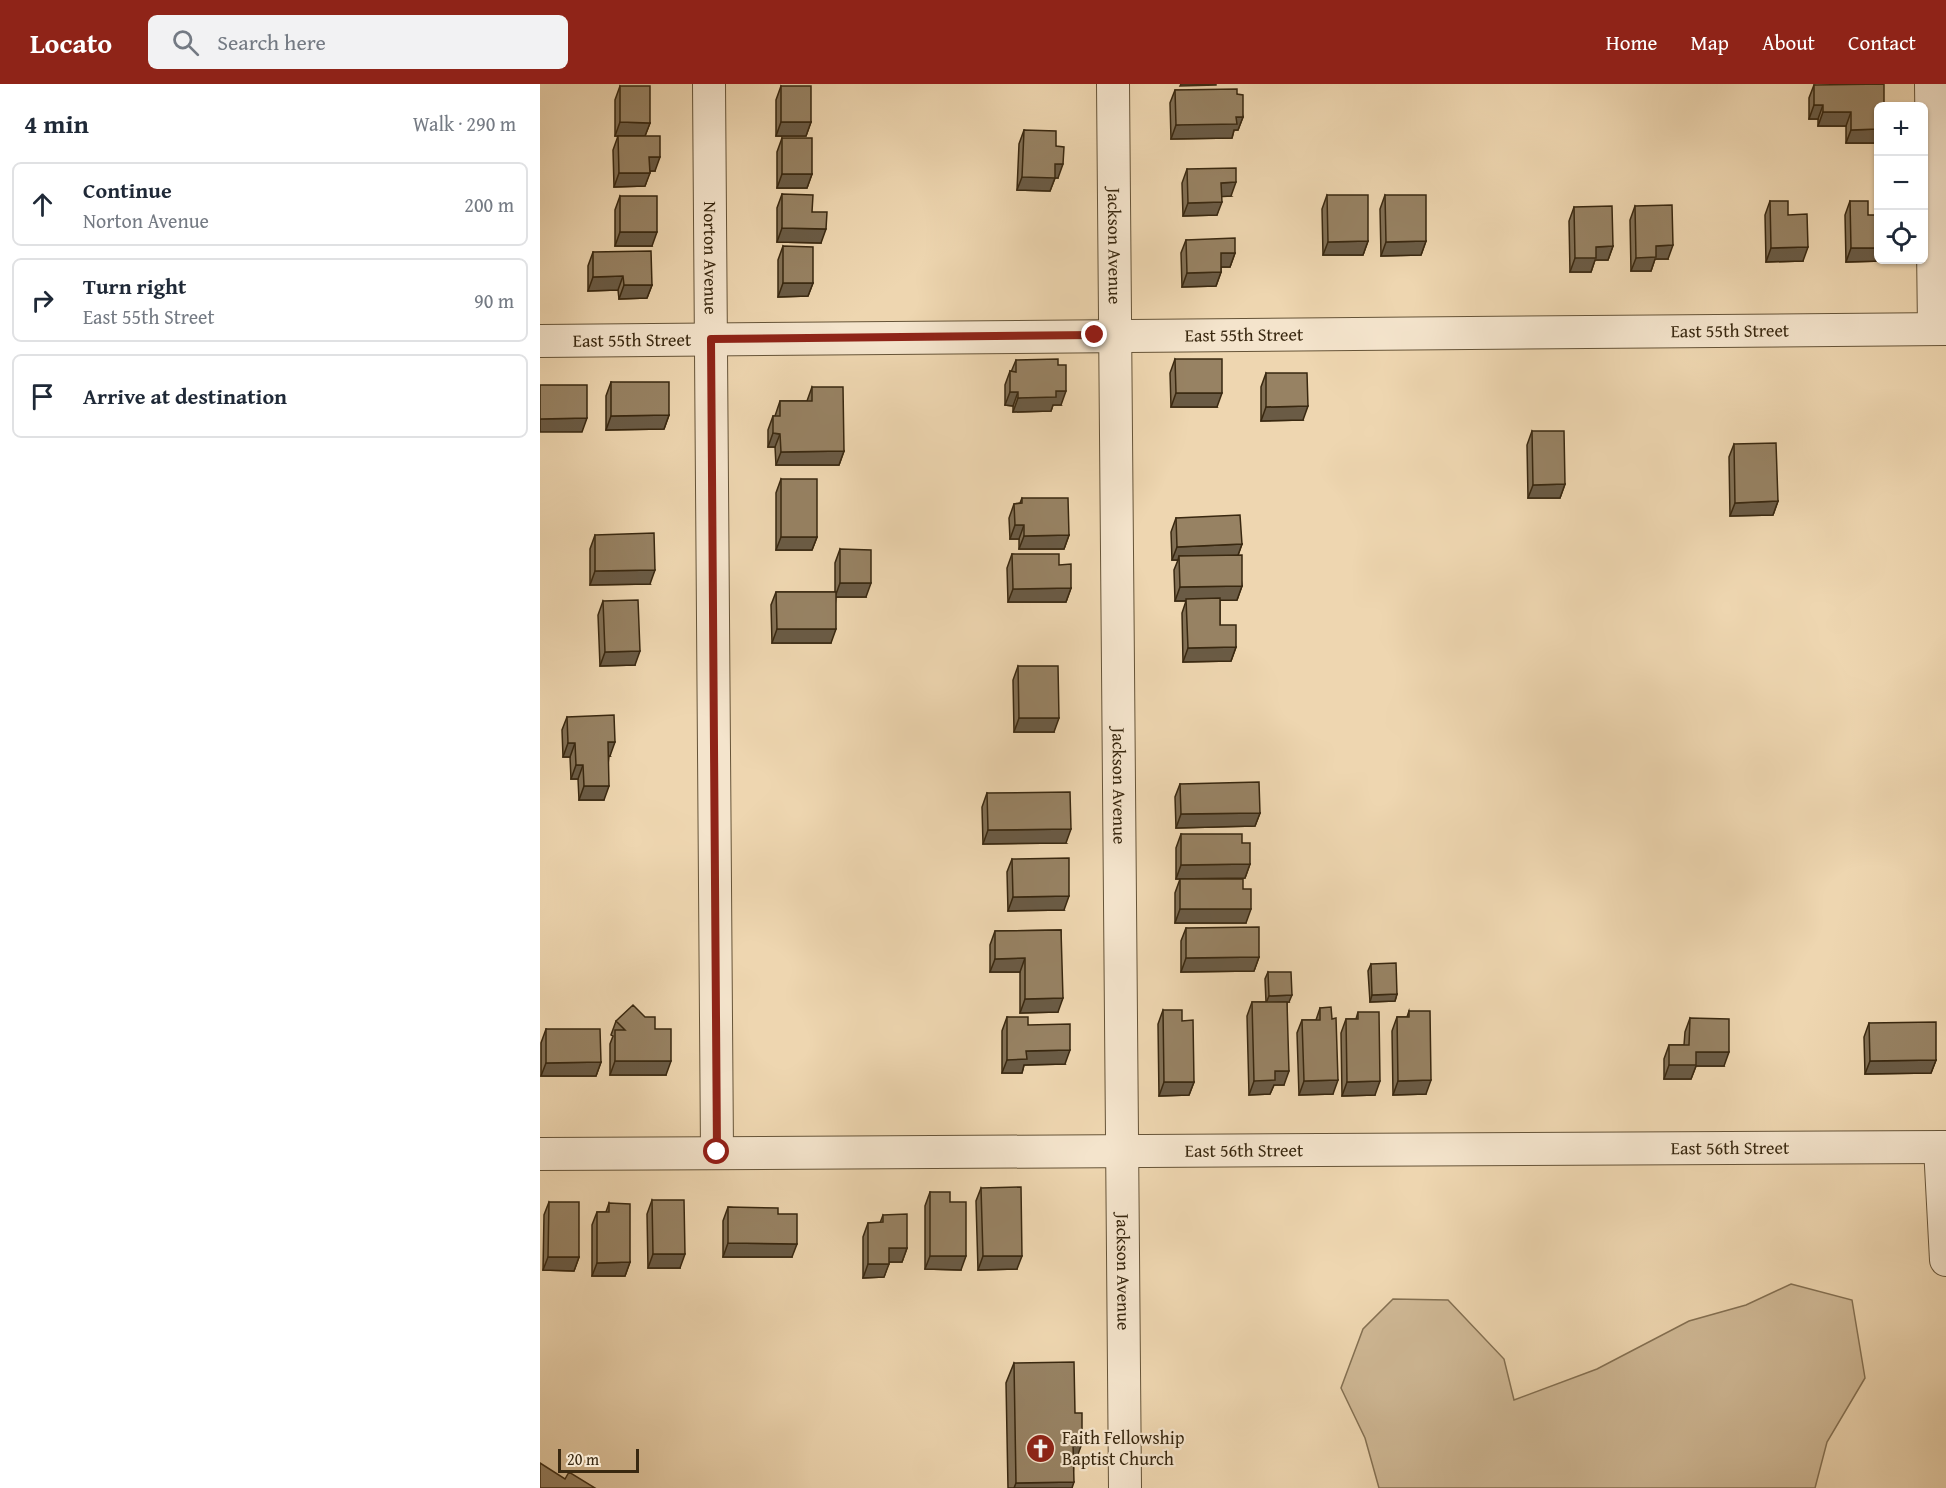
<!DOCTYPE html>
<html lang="en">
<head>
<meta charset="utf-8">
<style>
	:root { --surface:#fff; --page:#f2f2f3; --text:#1f2937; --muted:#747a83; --line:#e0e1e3; --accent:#8f2418 }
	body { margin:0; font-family:"Gentium Book Plus",serif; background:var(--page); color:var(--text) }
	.controls { position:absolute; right:18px; top:18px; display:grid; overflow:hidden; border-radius:9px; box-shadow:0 2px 4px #0004 }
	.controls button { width:54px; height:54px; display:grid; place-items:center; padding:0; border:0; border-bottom:2px solid var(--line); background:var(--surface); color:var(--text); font:30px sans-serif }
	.scale { position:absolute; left:18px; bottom:15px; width:81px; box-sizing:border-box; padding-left:6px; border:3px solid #392810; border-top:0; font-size:16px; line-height:21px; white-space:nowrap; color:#392810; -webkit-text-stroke:4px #f4e4cc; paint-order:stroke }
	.stop { position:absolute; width:18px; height:18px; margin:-14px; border:4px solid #8f2418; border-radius:50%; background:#fff }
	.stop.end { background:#8f2418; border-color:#fff; box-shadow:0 2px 6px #0008 }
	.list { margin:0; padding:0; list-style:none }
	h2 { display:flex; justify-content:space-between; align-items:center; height:78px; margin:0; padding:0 24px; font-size:26px }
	h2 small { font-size:20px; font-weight:400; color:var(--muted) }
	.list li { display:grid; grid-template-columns:39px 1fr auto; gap:18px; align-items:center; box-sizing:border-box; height:84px; margin:0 12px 12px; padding:0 12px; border:2px solid var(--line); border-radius:9px }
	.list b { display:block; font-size:22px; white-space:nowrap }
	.list p { margin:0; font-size:20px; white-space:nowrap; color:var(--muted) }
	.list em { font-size:20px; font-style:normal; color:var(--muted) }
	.icon { flex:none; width:33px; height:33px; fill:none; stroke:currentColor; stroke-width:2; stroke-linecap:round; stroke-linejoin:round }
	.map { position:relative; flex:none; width:1406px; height:1404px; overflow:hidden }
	header { display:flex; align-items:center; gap:36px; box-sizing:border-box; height:84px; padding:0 30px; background:var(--accent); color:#fff }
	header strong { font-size:28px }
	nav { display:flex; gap:33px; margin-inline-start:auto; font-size:21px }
	.search { width:420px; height:54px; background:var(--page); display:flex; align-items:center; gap:15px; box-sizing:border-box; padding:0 21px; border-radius:9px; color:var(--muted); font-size:22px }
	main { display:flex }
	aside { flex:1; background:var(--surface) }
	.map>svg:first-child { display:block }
	.green { fill:#cfb895; stroke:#847052; stroke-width:1.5 }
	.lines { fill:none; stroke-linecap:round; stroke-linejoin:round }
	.street-casing { stroke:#665438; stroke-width:34 }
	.street { stroke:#f4e4cc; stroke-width:32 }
	.wall { fill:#827055; stroke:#392810; stroke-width:1.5 }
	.shaded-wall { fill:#6a5b45; stroke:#392810; stroke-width:1.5 }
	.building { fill:#978263; stroke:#392810; stroke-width:1.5 }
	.route { stroke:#8f2418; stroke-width:8 }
	.labels { text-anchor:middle; stroke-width:4.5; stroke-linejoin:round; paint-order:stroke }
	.street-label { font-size:18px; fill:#392810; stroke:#f4e4cc }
	.poi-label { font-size:18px; fill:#392810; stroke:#f4e4cc; text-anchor:start }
</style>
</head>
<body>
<header>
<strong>Locato</strong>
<div class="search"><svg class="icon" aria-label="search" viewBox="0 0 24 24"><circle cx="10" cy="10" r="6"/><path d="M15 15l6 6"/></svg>Search here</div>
<nav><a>Home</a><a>Map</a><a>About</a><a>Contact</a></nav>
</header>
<main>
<aside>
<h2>4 min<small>Walk · 290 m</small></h2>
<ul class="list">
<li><svg class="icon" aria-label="ahead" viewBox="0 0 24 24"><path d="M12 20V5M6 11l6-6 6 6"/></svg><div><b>Continue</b><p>Norton Avenue</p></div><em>200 m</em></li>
<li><svg class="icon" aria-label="right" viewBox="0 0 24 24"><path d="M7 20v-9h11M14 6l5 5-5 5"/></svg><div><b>Turn right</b><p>East 55th Street</p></div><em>90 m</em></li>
<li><svg class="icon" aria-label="arrive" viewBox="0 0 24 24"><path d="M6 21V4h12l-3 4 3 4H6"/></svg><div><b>Arrive at destination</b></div></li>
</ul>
</aside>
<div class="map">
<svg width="1406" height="1404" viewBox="0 0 1406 1404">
	<rect width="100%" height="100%" fill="#eed6b0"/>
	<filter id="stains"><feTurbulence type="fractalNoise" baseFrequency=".00333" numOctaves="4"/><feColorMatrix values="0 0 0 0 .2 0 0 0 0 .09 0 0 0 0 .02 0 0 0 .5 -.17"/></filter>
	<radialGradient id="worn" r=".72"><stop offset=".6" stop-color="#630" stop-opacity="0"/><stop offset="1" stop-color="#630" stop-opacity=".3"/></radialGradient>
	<path class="green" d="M1251,1200L1312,1216L1325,1294L1287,1358L1275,1404H839L825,1354L801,1304L823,1245L853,1215L908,1216L964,1275L974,1316L1057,1285L1149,1237L1206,1221Z"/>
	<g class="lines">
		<defs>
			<g id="street">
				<path id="s1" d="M169,0L177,1068"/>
				<path id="s2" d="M573,0L585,1404"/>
				<path d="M1391,0L1394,245"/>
				<path id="s3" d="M0,257L1406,245"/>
				<path d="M1400,1063L1406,1176"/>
				<path id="s4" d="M0,1070L1406,1063"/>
			</g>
		</defs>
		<use href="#street" class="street-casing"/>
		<use href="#street" class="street"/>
	</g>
	<path class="wall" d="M1274,1L1338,22V59H1306V42H1278V35H1269V14Z
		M80,2L110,39L105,52L115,87H110L105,102L74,103L73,66L78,52H88H75V16Z
		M241,2L271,38L266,52H236V16Z
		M635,6L697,10L703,33L698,46H694L692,54L631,55L630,19Z
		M484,46L516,62L518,94H515L510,107L477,106L479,60Z
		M242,54L272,90L267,104H237V68Z
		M647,85L691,112H681L677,131L643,132L642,99Z
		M242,110L272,128L281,159L237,158V124Z
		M787,111L828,157L823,171H783L782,125Z
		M845,111L886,157L881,171L841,172L840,125Z
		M80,112L112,162H75V126Z
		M1230,117L1248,131L1263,177L1226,178L1225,131Z
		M1310,117L1328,131L1343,177L1306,178L1305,131Z
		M1095,122L1128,175H1115L1111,187H1091L1090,136Z
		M1034,123L1073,162L1068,176H1055L1051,188H1030L1029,137Z
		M646,156L695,169L690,183H681V188L676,202L642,203L641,169Z
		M243,162L273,199L268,212L238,213V176Z
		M53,168L112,201L107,214L79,215L78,206L48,207V182Z
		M635,275L677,323H631L630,289Z
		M476,276L521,321H513L511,327L473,328V322L465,321V301L470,287L471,288Z
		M726,289L763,336L721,337V303Z
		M71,298L129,331L124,345L66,346V312Z
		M272,303L304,367L299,381H236L235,363H228V346L233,332H235L240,317H267Z
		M992,347L1025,400L1020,414H988L987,361Z
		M1194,360L1238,417L1233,431L1190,432L1189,373Z
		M241,395L277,453L272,466H236V409Z
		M482,414L529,451L524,465H479V455H470L469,434L474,420L480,419Z
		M636,434L702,460L698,471L702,502L697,516H680V541L696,563L691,577L643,578L642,529L646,517H635L634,486L638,476H632L631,448Z
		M55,451L110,500L50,501V465Z
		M300,465L326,513H296L291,559H232L231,521L236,508H295V479Z
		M472,470L519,481L531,504L526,518H468L467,484Z
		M63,517L95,581L60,582L58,531Z
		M478,582L514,648H474L473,596Z
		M27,633L70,672H69L64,716H39L38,695H31L30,673H23L22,646Z
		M640,700L720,729L715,742L636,744L635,713Z
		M447,709L526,759L443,760L442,723Z
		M641,750L710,780L705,794L636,795V764Z
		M472,775L524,826L468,827L467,788Z
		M640,795L703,805L706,839H635V809Z
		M646,844L719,873L714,887L641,888V857Z
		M521,846L518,928L480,929V888H450V861L455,847Z
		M831,880L857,910L855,917L830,918L828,887Z
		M728,888L749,918H747L744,1001H734L730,1010L709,1011L707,932L712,918H726L725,895Z
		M780,924L792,935L793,1010L759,1011L757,949L762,936H776Z
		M623,926L654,998L649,1011L619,1012L618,940Z
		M869,927L886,1010L853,1011L852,947L857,933H867Z
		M818,928L835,1011L802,1012L801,949L806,935H816Z
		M467,933L488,941L525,980L484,981L482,989H462V947Z
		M1150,934L1184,982H1156L1151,995H1124V975L1129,961H1144L1145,948Z
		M76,937L115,945L126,991H70V960L73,952L71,951Z
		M1329,939L1396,976L1391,989L1325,990L1324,953Z
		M6,945L61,978L56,992H1V959Z
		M441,1104L477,1185L438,1186L436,1117Z
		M390,1108L410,1118L421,1186L385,1185V1122Z
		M112,1116L140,1184H108L107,1130Z
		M9,1118L39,1173L34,1187L3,1186L4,1131Z
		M69,1119L90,1178L85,1192H52V1141L57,1128H66Z
		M188,1123L238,1130L252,1173H183V1137Z
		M343,1131L367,1164L362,1178H349L344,1193L323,1194V1153L328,1139H340Z
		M474,1279L535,1379H534L532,1404H468L466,1299Z"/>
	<path class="shaded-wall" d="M641,0H676V1L640,2Z
		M1274,21H1283L1278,35H1269Z
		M1283,28H1311L1306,42H1278Z
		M696,33H703L698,46H694L692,54L631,55L636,41Z
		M80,38L110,39L105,52H75Z
		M241,38H271L266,52H236Z
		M1338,45V59H1306L1311,46Z
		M109,73H120L115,87H104Z
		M515,80H523L518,94H515L510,107L477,106L482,93Z
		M79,89H110L105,102L74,103Z
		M242,90H272L267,104H237Z
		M696,98L691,112L676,113L681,99Z
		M682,118L677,131L643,132L648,119Z
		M242,144L286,145L281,159L237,158Z
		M80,148H117L112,162H75Z
		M828,157L823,171H783L788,158Z
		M886,157L881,171L841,172L846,158Z
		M1133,161L1128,175H1115L1111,187H1091L1096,174L1116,162Z
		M1073,162L1068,176H1055L1051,188H1030L1035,174L1056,163Z
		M1268,163L1263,177L1226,178L1231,164Z
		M1311,164H1338V176H1343V177L1306,178Z
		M681,169H695L690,183H676Z
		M681,188L676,202L642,203L647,189Z
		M83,192L78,206L48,207L53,193Z
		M243,199H273L268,212L238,213Z
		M84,201H112L107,214L79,215Z
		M516,307H526L521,321H513L511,327L473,328L478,314Z
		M470,308H478L473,322L465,321Z
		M636,309H682L677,323H631Z
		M768,322L763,336L721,337L726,323Z
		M129,331L124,345L66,346L71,332Z
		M47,334L42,348H0V335Z
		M233,349L240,350L235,363H228Z
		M304,367L299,381H236L241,368Z
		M1025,400L1020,414H988L993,401Z
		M1238,417L1233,431L1190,432L1195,419Z
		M475,441H484L479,455H470Z
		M529,451L524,465H479L484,452Z
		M241,453H277L272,466H236Z
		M702,460L697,474L639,472L638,476H632L637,463Z
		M115,486L110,500L50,501L55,487Z
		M300,499H331L326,513H295Z
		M702,502L697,516L635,517L640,503Z
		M531,504L526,518H468L473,505Z
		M237,545H296L291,559H232Z
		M696,563L691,577L643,578L648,564Z
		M100,567L95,581L60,582L65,568Z
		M479,634H519L514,648H474Z
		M68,658H75L70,672H63Z
		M28,659H35L30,673H23Z
		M36,681H43L38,695H31Z
		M44,702H69L64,716H39Z
		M720,729L715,742L636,744L641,730Z
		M531,745L526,759L443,760L448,746Z
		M710,780L705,794L636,795L641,781Z
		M529,812L524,826L468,827L473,813Z
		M640,825H711L706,839H635Z
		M719,873L714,887L641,888L646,874Z
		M485,874L480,888H450L455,875Z
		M857,910L855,917L830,918L832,911Z
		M752,911L749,918L726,919L729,912Z
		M523,914L518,928L480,929L485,915Z
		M530,966L525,980L484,981L482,989H462L467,976L486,967Z
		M1156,968H1189L1184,982H1156L1151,995H1124L1129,981Z
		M1396,976L1391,989L1325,990L1330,977Z
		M75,977H131L126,991H70Z
		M61,978L56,992H1L6,979Z
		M735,987H749L744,1001H734L730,1010L709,1011L714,997Z
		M798,996L793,1010L759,1011L764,997Z
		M891,996L886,1010L853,1011L858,997Z
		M840,997L835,1011L802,1012L807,998Z
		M624,998H654L649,1011L619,1012Z
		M188,1159L257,1160L252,1173H183Z
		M349,1164H367L362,1178H344Z
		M113,1170H145L140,1184H108Z
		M390,1172H426L421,1186L385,1185Z
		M443,1172H482L477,1185L438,1186Z
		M8,1173H39L34,1187L3,1186Z
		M90,1178L85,1192H52L57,1179Z
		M328,1180H349L344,1193L323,1194Z
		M533,1359H542L535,1379H526Z
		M534,1398L532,1404H474L476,1399Z"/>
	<path class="building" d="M1344,0V22H1338V45L1311,46V28H1283V21H1274V1Z
		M80,2H110V39L80,38Z
		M241,2H271V38H241Z
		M697,5V10L703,11V33H696L697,40L636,41L635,6Z
		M484,46L516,47V62L524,63L523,80H515V94L482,93Z
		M78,52H120V73H109L110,89H79Z
		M242,54H272V90H242Z
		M696,84V98L681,99L682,118L648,119L647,85Z
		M242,110L273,111L272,128H287L286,145L242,144Z
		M787,111H828V157L788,158Z
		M845,111H886V157L846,158Z
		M80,112H117V148H80Z
		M1230,117H1248V131L1267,130L1268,163L1231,164Z
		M1310,117H1328V131H1338V164H1311Z
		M1132,121L1133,161L1116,162V173L1096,174L1095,122Z
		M1072,122L1073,162L1056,163V174H1035L1034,123Z
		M695,154V169H681V188L647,189L646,156Z
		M243,162L273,163V199H243Z
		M111,167L112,201H84L83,192L53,193V168Z
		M518,275V281H526V307H516V313L478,314V308H470V287L476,288V276Z
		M635,275H682V309H636Z
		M726,289H767L768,322L726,323Z
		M71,298H129V331L71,332Z
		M0,301H47V334L0,335Z
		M272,303H303L304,367L241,368L240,350L233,349V332H240V317H272Z
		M992,347H1024L1025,400L993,401Z
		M1236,359L1238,417L1195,419L1194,360Z
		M241,395H277V453H241Z
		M482,414H528L529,451L484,452V441H475L474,420L482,419Z
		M700,431L702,460L637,463L636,434Z
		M114,449L115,486L55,487V451Z
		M300,465L331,466V499H300Z
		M472,470H519V481L531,480V504L473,505Z
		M702,471V502L640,503L639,472Z
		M236,508H296V545H237Z
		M680,514V541H696V563L648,564L646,515Z
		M98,516L100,567L65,568L63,517Z
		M478,582H518L519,634H479Z
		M74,631L75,658H68L69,702H44L43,681H36L35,659H28L27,633Z
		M719,698L720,729L641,730L640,700Z
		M530,708L531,745L448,746L447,709Z
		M641,750H702V759H710V780L641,781Z
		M529,774V812L473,813L472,775Z
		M640,795H703V805H711V825H640Z
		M719,843V873L646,874V844Z
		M521,846L523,914L485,915V874L455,875V847Z
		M856,879L857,910L832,911L831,880Z
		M728,888H751L752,911L729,912Z
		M712,918H747L749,987H735V996L714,997Z
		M93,921L105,933H115V945H131V977H75V946H85L76,937Z
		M791,923L792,935L796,934L798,996L764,997L762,936H780V924Z
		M623,926H642V937L653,936L654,998H624Z
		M869,927H890L891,996L858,997L857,933H869Z
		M818,928H839L840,997L807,998L806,935H818Z
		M467,933H488V941L530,940V966L486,967L487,975L467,976Z
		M1150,934L1189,935V968H1156V981H1129V961H1149Z
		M1396,938V976L1330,977L1329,939Z
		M6,945H60L61,978L6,979Z
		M481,1103L482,1172H443L441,1104Z
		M390,1108H410V1118H426V1172H390Z
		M112,1116H144L145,1170H113Z
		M9,1118H39V1173H8Z
		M69,1119L90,1120V1178L57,1179V1128H69Z
		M188,1123L238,1124V1130H257V1160L188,1159Z
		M367,1130V1164H349V1180H328V1139L343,1138V1131Z
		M534,1278L535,1329H542V1359H533L534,1398L476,1399L474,1279Z
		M0,1379L25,1395L29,1388L55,1404H0Z"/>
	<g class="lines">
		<path class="route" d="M177,1068L171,255L555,251"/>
	</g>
	<defs>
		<symbol id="church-disc" viewBox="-11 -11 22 22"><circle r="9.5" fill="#8f2418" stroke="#f4e4cc"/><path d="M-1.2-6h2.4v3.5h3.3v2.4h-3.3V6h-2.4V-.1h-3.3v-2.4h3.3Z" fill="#fff"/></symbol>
	</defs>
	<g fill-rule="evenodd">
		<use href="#church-disc" x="484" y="1348" width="33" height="33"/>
	</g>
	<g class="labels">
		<g class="street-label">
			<text dy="6" stroke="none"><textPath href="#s2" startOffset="162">Jackson Avenue</textPath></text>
			<text dy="6" stroke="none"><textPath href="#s1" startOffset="174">Norton Avenue</textPath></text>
			<text dy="6" stroke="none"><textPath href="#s3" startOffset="1190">East 55th Street</textPath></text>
			<text dy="6" stroke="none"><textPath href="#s3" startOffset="704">East 55th Street</textPath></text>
			<text dy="6" stroke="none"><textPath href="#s3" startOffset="92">East 55th Street</textPath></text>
			<text dy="6" stroke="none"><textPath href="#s2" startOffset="702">Jackson Avenue</textPath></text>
			<text dy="6" stroke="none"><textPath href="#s4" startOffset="1190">East 56th Street</textPath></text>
			<text dy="6" stroke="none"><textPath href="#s4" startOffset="704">East 56th Street</textPath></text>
			<text dy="6" stroke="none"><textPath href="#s2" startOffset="1188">Jackson Avenue</textPath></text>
		</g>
		<g class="poi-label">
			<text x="522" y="1360">Faith Fellowship<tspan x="522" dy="21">Baptist Church</tspan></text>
		</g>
	</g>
	<rect width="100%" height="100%" filter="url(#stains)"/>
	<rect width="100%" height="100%" fill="url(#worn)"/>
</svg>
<div class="controls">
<button>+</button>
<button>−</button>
<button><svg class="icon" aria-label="locate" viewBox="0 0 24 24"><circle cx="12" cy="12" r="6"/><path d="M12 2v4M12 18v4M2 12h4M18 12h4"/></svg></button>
</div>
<div class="scale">20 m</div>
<div class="stop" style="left:177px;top:1068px"></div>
<div class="stop end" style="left:555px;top:251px"></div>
</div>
</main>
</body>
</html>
